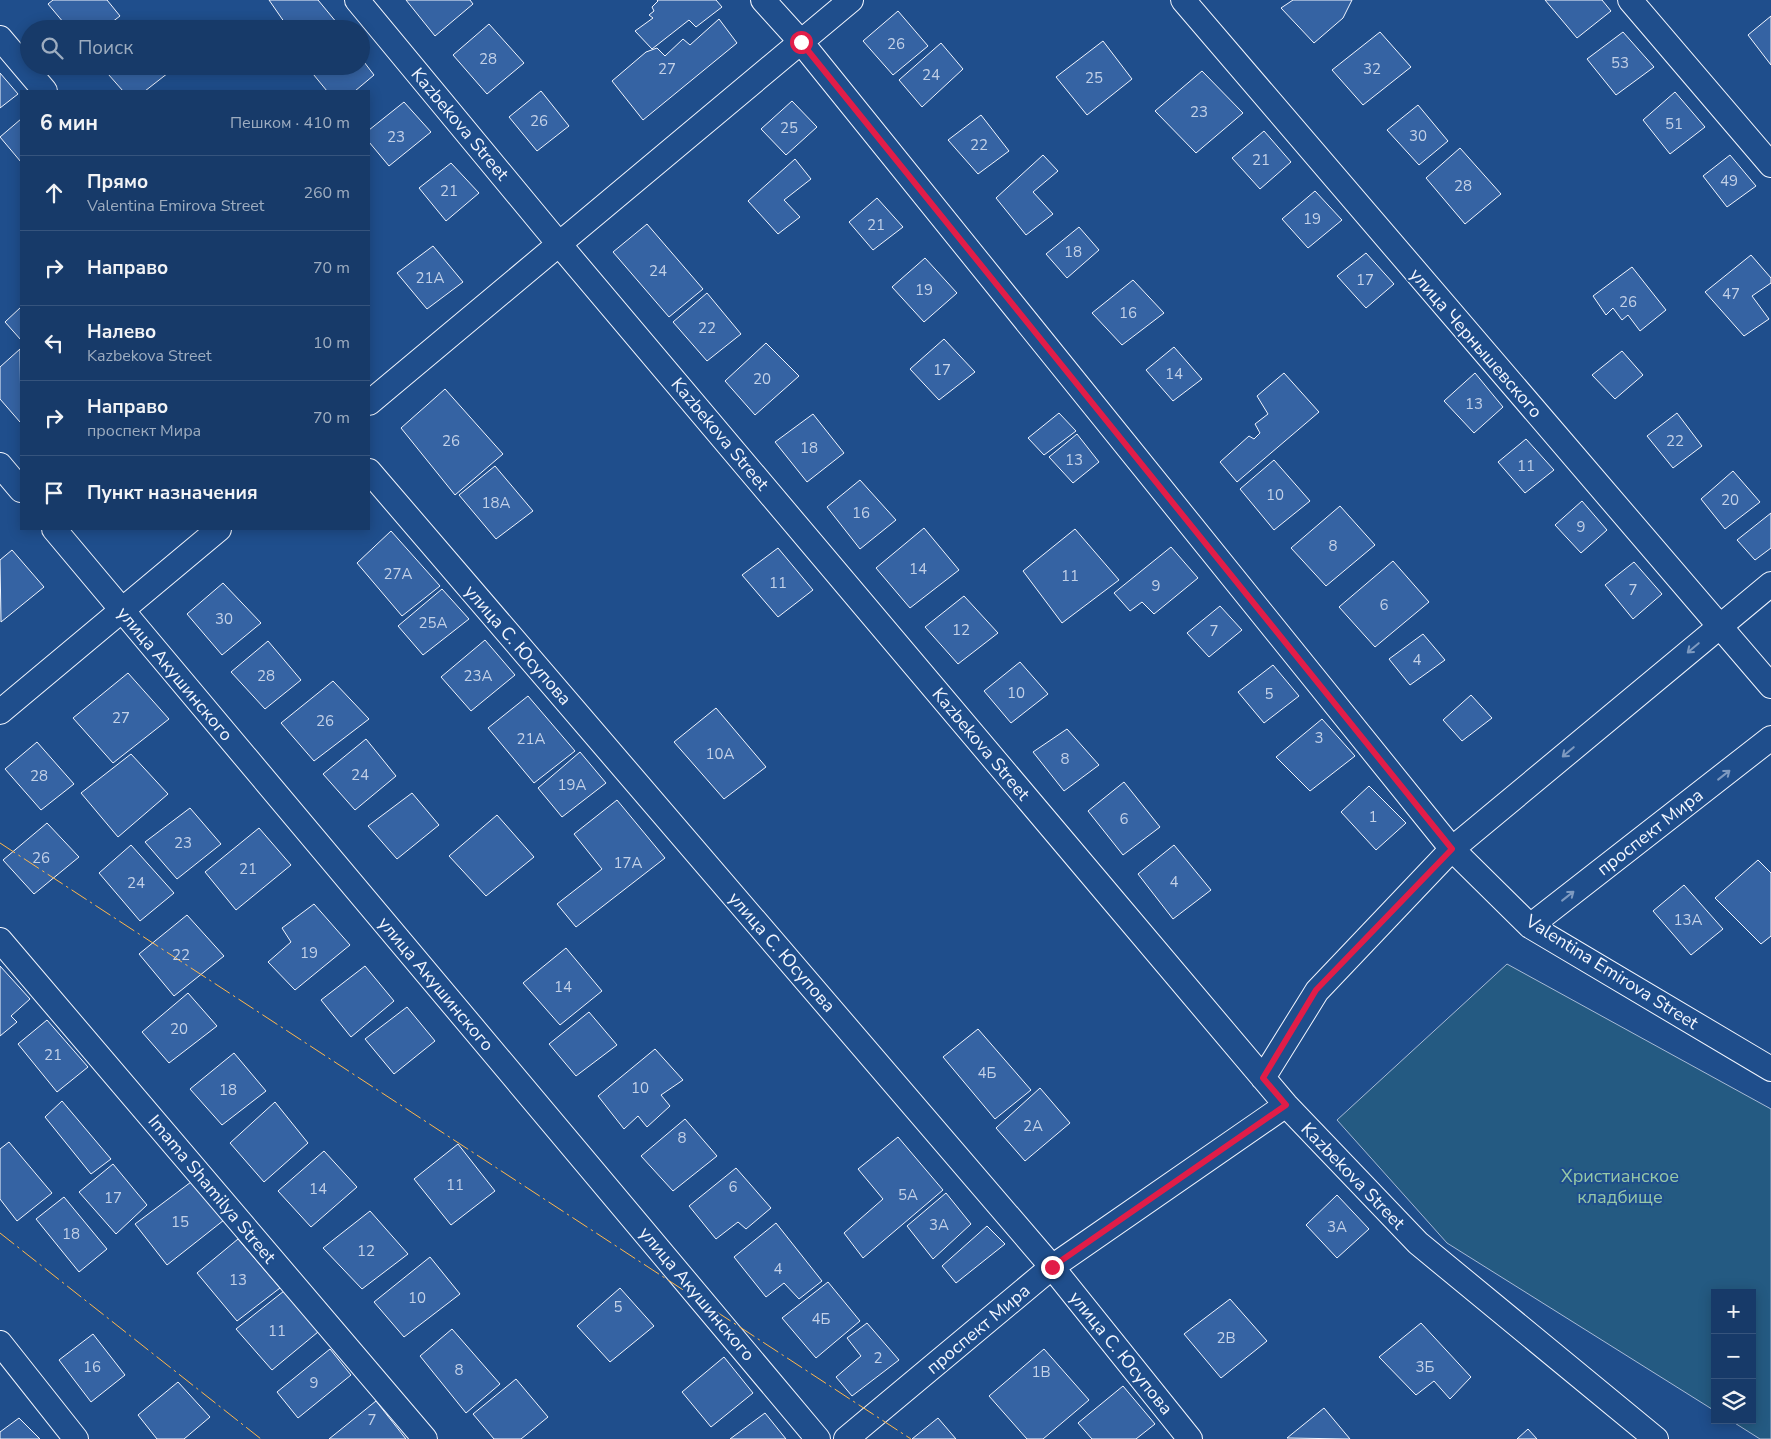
<!DOCTYPE html>
<html lang="ru">
<head>
<meta charset="utf-8">
<style>
	:root { --surface:#173a69; --page:#20416f; --text:#f1f3f6; --muted:#9eadc0; --line:#36547d }
	body { margin:0; font-family:"Nunito Sans",sans-serif; background:var(--page); color:var(--text) }
	.controls { position:absolute; right:15px; bottom:15px; display:grid; overflow:hidden; border-radius:0px; box-shadow:0 2px 12px #0003 }
	.controls button { width:45px; height:45px; display:grid; place-items:center; padding:0; border:0; border-bottom:1px solid var(--line); background:var(--surface); color:var(--text); font:25px sans-serif }
	.stop { position:absolute; width:15px; height:15px; margin:-11px; border:4px solid #e11d48; border-radius:50%; background:#fff }
	.stop.end { background:#e11d48; border-color:#fff; box-shadow:0 1px 5px #0008 }
	.list { margin:0; padding:0; list-style:none }
	h2 { display:flex; justify-content:space-between; align-items:center; height:65px; margin:0; padding:0 20px; font-size:21px }
	h2 small { font-size:16px; font-weight:400; color:var(--muted) }
	.list li { display:grid; grid-template-columns:32px 1fr auto; gap:15px; align-items:center; box-sizing:border-box; height:75px; padding:0 20px; border-top:1px solid var(--line) }
	.list b { display:block; font-size:19px; white-space:nowrap }
	.list p { margin:0; font-size:16px; white-space:nowrap; color:var(--muted) }
	.list em { font-size:16px; font-style:normal; color:var(--muted) }
	.icon { flex:none; width:28px; height:28px; fill:none; stroke:currentColor; stroke-width:2; stroke-linecap:round; stroke-linejoin:round }
	.map { position:relative; flex:none; width:1771px; height:1439px; overflow:hidden }
	.search { position:absolute; background:var(--surface); box-shadow:0 2px 12px #0003; left:20px; top:20px; width:350px; height:55px; display:flex; align-items:center; gap:12px; box-sizing:border-box; padding:0 18px; border-radius:28px; color:var(--muted); font-size:19px }
	.panel { position:absolute; background:var(--surface); box-shadow:0 2px 12px #0003; left:20px; top:90px; width:350px; height:440px; border-radius:0px }
	.map>svg:first-child { display:block }
	.green { fill:#245a82; stroke:#a8bbd7 }
	.building { fill:#3563a3; stroke:#f2f6ff }
	.lines { fill:none; stroke-linecap:round; stroke-linejoin:round }
	.street-casing { stroke:#f2f6ff; stroke-width:26 }
	.street { stroke:#1f4e8c; stroke-width:24 }
	.power { stroke:#ffb74d; stroke-width:1; stroke-dasharray:18 4 2.5 4; stroke-linecap:butt }
	.oneway { stroke:#7e9ac0 }
	.route { stroke:#e11d48; stroke-width:6 }
	.labels { text-anchor:middle; stroke-width:4; stroke-linejoin:round; paint-order:stroke }
	.number-label { font-size:15px; fill:#c3d1e8 }
	.street-label { font-size:18px; fill:#f2f6ff; stroke:#1f4e8c }
	.park-label { font-size:18px; fill:#97c8a6; stroke:#1f4e8c }
</style>
</head>
<body>
<div class="map">
<svg width="1771" height="1439" viewBox="0 0 1771 1439">
	<rect width="100%" height="100%" fill="#1f4e8c"/>
	<path class="green" d="M1507,964L1771,1109V1439H1760L1730,1420H1752V1293H1715V1411L1447,1243L1337,1120Z"/>
	<path class="building" d="M53,0H107L120,16L103,29H69L48,4Z
		M269,0H318L342,29H283L287,26Z
		M406,0H470L473,4L435,36Z
		M657,0H716L722,7L696,27L689,20L652,49L635,31L653,18L649,15L654,11L652,7L658,1Z
		M1293,0H1352L1343,18L1314,43L1281,8Z
		M1545,0H1602L1611,11L1577,38Z
		M898,11L928,46L893,75L863,41Z
		M1771,16V65L1748,35Z
		M719,19L737,43L643,120L612,81L646,52L657,48L665,56L683,39L690,45Z
		M489,24L524,63L487,94L453,55Z
		M1380,32L1411,67L1363,105L1332,70Z
		M1623,32L1654,67L1616,95L1587,59Z
		M1103,41L1132,79L1087,115L1056,77Z
		M941,43L963,69L922,107L899,80Z
		M361,58L374,75L355,91H327L309,69L312,66H361Z
		M101,66H163L168,73L145,91H123Z
		M1202,71L1243,113L1196,153L1155,111Z
		M0,73L18,94L0,108Z
		M541,91L569,126L537,151L509,117Z
		M1675,92L1705,127L1670,154L1643,120Z
		M792,101L817,127L786,155L761,129Z
		M404,102L431,132L389,166L369,142V130Z
		M1418,105L1448,141L1419,165L1387,130Z
		M981,115L1009,151L978,174L948,140Z
		M21,119V162L0,137Z
		M1264,131L1291,162L1260,189L1232,158Z
		M1460,148L1501,194L1465,224L1426,178Z
		M1043,155L1058,171L1033,192L1053,214L1026,235L996,198Z
		M1730,155L1756,186L1727,207L1703,176Z
		M795,159L811,179L784,200L800,217L778,234L748,201Z
		M451,163L479,193L446,221L419,188Z
		M1315,191L1342,220L1308,248L1282,219Z
		M877,198L903,227L873,250L849,222Z
		M647,224L703,289L669,317L613,252Z
		M1079,227L1099,250L1067,278L1046,254Z
		M433,246L463,282L427,309L397,273Z
		M1366,253L1394,284L1366,308L1337,276Z
		M1751,255L1771,278V283L1752,296L1769,319L1744,336L1705,292Z
		M925,258L957,293L924,322L892,287Z
		M1632,267L1666,310L1640,331L1628,315L1622,320L1613,308L1606,315L1593,296Z
		M1133,280L1164,313L1122,345L1092,313Z
		M707,293L741,334L707,361L673,322Z
		M21,307V340L5,322Z
		M944,339L975,372L939,400L910,369Z
		M766,343L799,376L755,415L725,381Z
		M1174,347L1202,379L1173,401L1146,370Z
		M20,349L21,420L20,422L0,399V367Z
		M1622,351L1643,375L1615,399L1592,375Z
		M1284,373L1319,412L1237,482L1220,462L1249,436L1254,439L1260,433L1255,424L1268,414L1257,396Z
		M1475,373L1503,407L1474,433L1444,401Z
		M445,389L503,454L455,495L401,428Z
		M1059,413L1076,431L1044,455L1028,438Z
		M1677,413L1702,446L1673,468L1647,436Z
		M813,414L844,453L807,482L775,442Z
		M1077,434L1099,462L1073,483L1049,457Z
		M1526,439L1554,470L1525,493L1498,462Z
		M1274,460L1310,501L1274,530L1240,489Z
		M495,466L533,511L496,539L459,495Z
		M1733,471L1760,502L1725,529L1701,499Z
		M860,480L896,520L860,549L827,507Z
		M1582,501L1607,530L1581,553L1555,525Z
		M1340,506L1375,545L1326,586L1291,548Z
		M1771,513V548L1755,560L1737,540Z
		M924,528L959,570L910,608L876,568Z
		M1075,529L1119,580L1062,623L1023,571Z
		M391,531L440,586L402,616L357,563Z
		M1171,547L1198,578L1154,614L1142,602L1130,611L1114,593Z
		M778,548L813,590L778,617L742,575Z
		M12,550L44,587L1,622L0,560Z
		M1393,561L1429,602L1375,647L1339,607Z
		M1634,562L1662,594L1633,619L1605,585Z
		M223,583L261,623L222,655L187,614Z
		M442,589L469,619L423,655L398,626Z
		M964,596L998,633L958,664L925,627Z
		M1220,606L1242,630L1209,657L1187,633Z
		M1423,634L1445,660L1410,685L1389,659Z
		M485,640L515,675L471,711L441,677Z
		M268,641L301,680L265,709L231,672Z
		M1020,662L1048,694L1011,723L984,691Z
		M1273,665L1299,696L1264,723L1238,692Z
		M128,673L169,719L113,763L73,718Z
		M333,681L369,719L314,761L281,723Z
		M1471,695L1492,718L1462,741L1443,720Z
		M528,696L575,751L534,783L488,728Z
		M716,708L766,767L724,799L674,742Z
		M1322,719L1355,756L1310,791L1276,757Z
		M1067,729L1099,765L1064,791L1033,752Z
		M366,739L396,776L355,810L323,774Z
		M37,742L74,784L41,810L5,769Z
		M580,752L606,783L562,817L538,788Z
		M131,754L168,794L118,837L81,793Z
		M1124,782L1160,827L1123,855L1088,811Z
		M1369,786L1406,823L1376,850L1341,812Z
		M412,793L439,825L397,859L368,826Z
		M617,800L665,858L576,927L557,904L602,869L574,834Z
		M190,808L221,844L177,879L145,842Z
		M497,815L534,857L486,896L449,856Z
		M47,823L79,857L34,894L3,860Z
		M259,828L291,865L236,910L205,872Z
		M131,845L174,893L140,921L99,873Z
		M1174,845L1211,890L1173,919L1138,874Z
		M1758,860L1771,873V936L1761,944L1715,898Z
		M1684,885L1723,929L1691,955L1653,911Z
		M314,904L350,945L295,990L268,962L291,942L282,928Z
		M187,915L224,956L174,996L139,954Z
		M566,948L602,991L560,1025L523,983Z
		M0,966L30,999L11,1016L17,1022L0,1036Z
		M365,966L394,1001L351,1037L321,1000Z
		M188,993L217,1026L169,1063L142,1032Z
		M407,1007L435,1041L394,1074L365,1039Z
		M589,1012L617,1045L576,1076L549,1044Z
		M47,1020L88,1067L57,1092L18,1044Z
		M978,1029L1031,1090L995,1119L943,1057Z
		M655,1049L683,1080L661,1095L670,1106L647,1127L638,1116L624,1129L598,1096Z
		M234,1053L266,1091L222,1125L190,1089Z
		M1040,1088L1070,1123L1025,1161L996,1128Z
		M62,1101L111,1159L91,1174L45,1117Z
		M275,1102L308,1143L264,1182L230,1143Z
		M685,1119L717,1156L673,1191L641,1156Z
		M898,1137L943,1190L863,1258L844,1233L883,1199L858,1169Z
		M9,1142L52,1193L17,1221L0,1199V1149Z
		M458,1144L495,1191L451,1225L414,1179Z
		M324,1151L357,1187L311,1227L278,1191Z
		M113,1164L147,1205L116,1234L79,1192Z
		M736,1168L771,1208L746,1229L738,1222L716,1239L689,1206Z
		M191,1182L224,1220L167,1265L135,1224Z
		M946,1193L971,1224L933,1259L907,1226Z
		M1337,1195L1369,1229L1337,1258L1306,1225Z
		M64,1197L107,1249L79,1272L36,1219Z
		M370,1211L408,1254L362,1289L323,1248Z
		M776,1223L822,1281L799,1299L784,1283L766,1297L734,1257Z
		M987,1226L1005,1244L956,1283L942,1266Z
		M238,1239L280,1288L237,1321L197,1273Z
		M430,1257L460,1294L404,1337L374,1302Z
		M828,1282L860,1321L816,1358L782,1318Z
		M620,1288L654,1326L610,1362L577,1326Z
		M284,1291L318,1332L272,1370L236,1329Z
		M1230,1299L1267,1341L1221,1378L1184,1334Z
		M867,1323L899,1360L852,1396L836,1377L861,1356L847,1338Z
		M1421,1323L1471,1377L1450,1399L1434,1381L1416,1395L1379,1357Z
		M452,1329L500,1384L466,1413L420,1356Z
		M93,1334L125,1375L91,1402L59,1360Z
		M330,1349L351,1375L298,1418L277,1392Z
		M1044,1349L1089,1400L1043,1439H1027L989,1396Z
		M724,1357L753,1393L711,1427L682,1392Z
		M516,1379L548,1417L521,1439H494L473,1414Z
		M178,1382L210,1417L184,1439H157L138,1415Z
		M1123,1386L1155,1424L1136,1439H1092L1078,1423Z
		M376,1401L406,1439H329Z
		M1324,1408L1350,1439L1287,1438Z
		M765,1413L786,1439H730Z
		M19,1418L40,1439H0V1432Z
		M938,1418L956,1439H912Z
		M1528,1429L1537,1439H1517Z"/>
	<g class="lines">
		<defs>
			<path id="street" d="M357,0L559,244L1286,1105L1418,1243L1656,1439
				M763,0L801,42L1452,849L1530,926L1771,1069
				M1183,0L1771,686
				M1630,0L1771,165
				M0,38L45,91
				M369,403L851,0
				M0,465L21,490
				M369,471L1052,1267L1190,1439
				M54,529L818,1439
				M0,712L219,529
				M1530,926L1771,738
				M0,940L425,1439
				M1263,1078L1317,991L1452,849L1771,584
				M0,1343L76,1439
				M846,1439L1052,1267L1286,1105"/>
		</defs>
		<use href="#street" class="street-casing"/>
		<use href="#street" class="street"/>
		<path class="power" d="M0,843L911,1439
			M0,1233L261,1439"/>
	</g>
	<defs><path id="oneway-shaft" d="M-6 0H5M1.5-3L5.5 0L1.5 3" fill="none" stroke-width="1.6" stroke-linecap="round" stroke-linejoin="round" transform="scale(1.25)"/></defs>
	<g class="oneway">
		<use href="#oneway-shaft" transform="translate(1693 648) rotate(140)"/>
		<use href="#oneway-shaft" transform="translate(1568 752) rotate(140)"/>
		<use href="#oneway-shaft" transform="translate(1724 775) rotate(-38)"/>
		<use href="#oneway-shaft" transform="translate(1568 896) rotate(-38)"/>
	</g>
	<g class="lines">
		<path class="route" d="M801,42L1452,849L1316,990L1263,1078L1286,1105L1052,1267"/>
	</g>
	<g class="labels">
		<g class="number-label">
			<text x="896" y="49">26</text>
			<text x="488" y="64">28</text>
			<text x="1620" y="68">53</text>
			<text x="667" y="74">27</text>
			<text x="1372" y="74">32</text>
			<text x="931" y="80">24</text>
			<text x="1094" y="83">25</text>
			<text x="1199" y="117">23</text>
			<text x="539" y="126">26</text>
			<text x="1674" y="129">51</text>
			<text x="789" y="133">25</text>
			<text x="1418" y="141">30</text>
			<text x="396" y="142">23</text>
			<text x="979" y="150">22</text>
			<text x="1261" y="165">21</text>
			<text x="1729" y="186">49</text>
			<text x="1463" y="191">28</text>
			<text x="449" y="196">21</text>
			<text x="1312" y="224">19</text>
			<text x="876" y="230">21</text>
			<text x="1073" y="257">18</text>
			<text x="658" y="276">24</text>
			<text x="430" y="283">21А</text>
			<text x="1365" y="285">17</text>
			<text x="924" y="295">19</text>
			<text x="1731" y="299">47</text>
			<text x="1628" y="307">26</text>
			<text x="1128" y="318">16</text>
			<text x="707" y="333">22</text>
			<text x="942" y="375">17</text>
			<text x="1174" y="379">14</text>
			<text x="762" y="384">20</text>
			<text x="1474" y="409">13</text>
			<text x="451" y="446">26</text>
			<text x="1675" y="446">22</text>
			<text x="809" y="453">18</text>
			<text x="1074" y="465">13</text>
			<text x="1526" y="471">11</text>
			<text x="1275" y="500">10</text>
			<text x="1730" y="505">20</text>
			<text x="496" y="508">18А</text>
			<text x="861" y="518">16</text>
			<text x="1581" y="532">9</text>
			<text x="1333" y="551">8</text>
			<text x="918" y="574">14</text>
			<text x="398" y="579">27А</text>
			<text x="1070" y="581">11</text>
			<text x="778" y="588">11</text>
			<text x="1156" y="591">9</text>
			<text x="1633" y="595">7</text>
			<text x="1384" y="610">6</text>
			<text x="224" y="624">30</text>
			<text x="433" y="628">25А</text>
			<text x="961" y="635">12</text>
			<text x="1214" y="636">7</text>
			<text x="1417" y="665">4</text>
			<text x="266" y="681">28</text>
			<text x="478" y="681">23А</text>
			<text x="1016" y="698">10</text>
			<text x="1269" y="699">5</text>
			<text x="121" y="723">27</text>
			<text x="325" y="726">26</text>
			<text x="1319" y="743">3</text>
			<text x="531" y="744">21А</text>
			<text x="720" y="759">10А</text>
			<text x="1065" y="764">8</text>
			<text x="360" y="780">24</text>
			<text x="39" y="781">28</text>
			<text x="572" y="790">19А</text>
			<text x="1373" y="822">1</text>
			<text x="1124" y="824">6</text>
			<text x="183" y="848">23</text>
			<text x="41" y="863">26</text>
			<text x="628" y="868">17А</text>
			<text x="248" y="874">21</text>
			<text x="1174" y="887">4</text>
			<text x="136" y="888">24</text>
			<text x="1688" y="925">13А</text>
			<text x="309" y="958">19</text>
			<text x="181" y="960">22</text>
			<text x="563" y="992">14</text>
			<text x="179" y="1034">20</text>
			<text x="53" y="1060">21</text>
			<text x="987" y="1078">4Б</text>
			<text x="640" y="1093">10</text>
			<text x="228" y="1095">18</text>
			<text x="1033" y="1131">2А</text>
			<text x="682" y="1143">8</text>
			<text x="455" y="1190">11</text>
			<text x="733" y="1192">6</text>
			<text x="318" y="1194">14</text>
			<text x="908" y="1200">5А</text>
			<text x="113" y="1203">17</text>
			<text x="180" y="1227">15</text>
			<text x="939" y="1230">3А</text>
			<text x="1337" y="1232">3А</text>
			<text x="71" y="1239">18</text>
			<text x="366" y="1256">12</text>
			<text x="778" y="1274">4</text>
			<text x="238" y="1285">13</text>
			<text x="417" y="1303">10</text>
			<text x="618" y="1312">5</text>
			<text x="821" y="1324">4Б</text>
			<text x="277" y="1336">11</text>
			<text x="1226" y="1343">2В</text>
			<text x="878" y="1363">2</text>
			<text x="92" y="1372">16</text>
			<text x="1425" y="1372">3Б</text>
			<text x="459" y="1375">8</text>
			<text x="1041" y="1377">1В</text>
			<text x="314" y="1388">9</text>
			<text x="372" y="1425">7</text>
		</g>
		<g class="street-label">
			<text transform="translate(460 124) rotate(50)" y="6">Kazbekova Street</text>
			<text transform="translate(1476 343) rotate(49)" y="6">улица Чернышевского</text>
			<text transform="translate(720 434) rotate(50)" y="6">Kazbekova Street</text>
			<text transform="translate(518 645) rotate(49)" y="6">улица С. Юсупова</text>
			<text transform="translate(175 674) rotate(50)" y="6">улица Акушинского</text>
			<text transform="translate(981 744) rotate(50)" y="6">Kazbekova Street</text>
			<text transform="translate(1650 832) rotate(-38)" y="6">проспект Мира</text>
			<text transform="translate(782 952) rotate(49)" y="6">улица С. Юсупова</text>
			<text transform="translate(1612 972) rotate(32)" y="6">Valentina Emirova Street</text>
			<text transform="translate(436 984) rotate(50)" y="6">улица Акушинского</text>
			<text transform="translate(1353 1176) rotate(46)" y="6">Kazbekova Street</text>
			<text transform="translate(212 1189) rotate(50)" y="6">Imama Shamilya Street</text>
			<text transform="translate(697 1294) rotate(50)" y="6">улица Акушинского</text>
			<text transform="translate(978 1329) rotate(-40)" y="6">проспект Мира</text>
			<text transform="translate(1121 1353) rotate(51)" y="6">улица С. Юсупова</text>
		</g>
		<g class="park-label">
			<text x="1620" y="1182">Христианское<tspan x="1620" dy="21">кладбище</tspan></text>
		</g>
	</g>
</svg>
<div class="controls">
<button>+</button>
<button>−</button>
<button><svg class="icon" aria-label="layers" viewBox="0 0 24 24"><path d="M12 4l9 5-9 5-9-5zM3 14l9 5 9-5"/></svg></button>
</div>
<div class="stop" style="left:801px;top:42px"></div>
<div class="stop end" style="left:1052px;top:1267px"></div>
<div class="search"><svg class="icon" aria-label="search" viewBox="0 0 24 24"><circle cx="10" cy="10" r="6"/><path d="M15 15l6 6"/></svg>Поиск</div>
<section class="panel">
<h2>6 мин<small>Пешком · 410 m</small></h2>
<ul class="list">
<li><svg class="icon" aria-label="ahead" viewBox="0 0 24 24"><path d="M12 20V5M6 11l6-6 6 6"/></svg><div><b>Прямо</b><p>Valentina Emirova Street</p></div><em>260 m</em></li>
<li><svg class="icon" aria-label="right" viewBox="0 0 24 24"><path d="M7 20v-9h11M14 6l5 5-5 5"/></svg><div><b>Направо</b></div><em>70 m</em></li>
<li><svg class="icon" aria-label="left" viewBox="0 0 24 24"><path d="M17 20v-9H6M10 6l-5 5 5 5"/></svg><div><b>Налево</b><p>Kazbekova Street</p></div><em>10 m</em></li>
<li><svg class="icon" aria-label="right" viewBox="0 0 24 24"><path d="M7 20v-9h11M14 6l5 5-5 5"/></svg><div><b>Направо</b><p>проспект Мира</p></div><em>70 m</em></li>
<li><svg class="icon" aria-label="arrive" viewBox="0 0 24 24"><path d="M6 21V4h12l-3 4 3 4H6"/></svg><div><b>Пункт назначения</b></div></li>
</ul>
</section>
</div>
</body>
</html>
